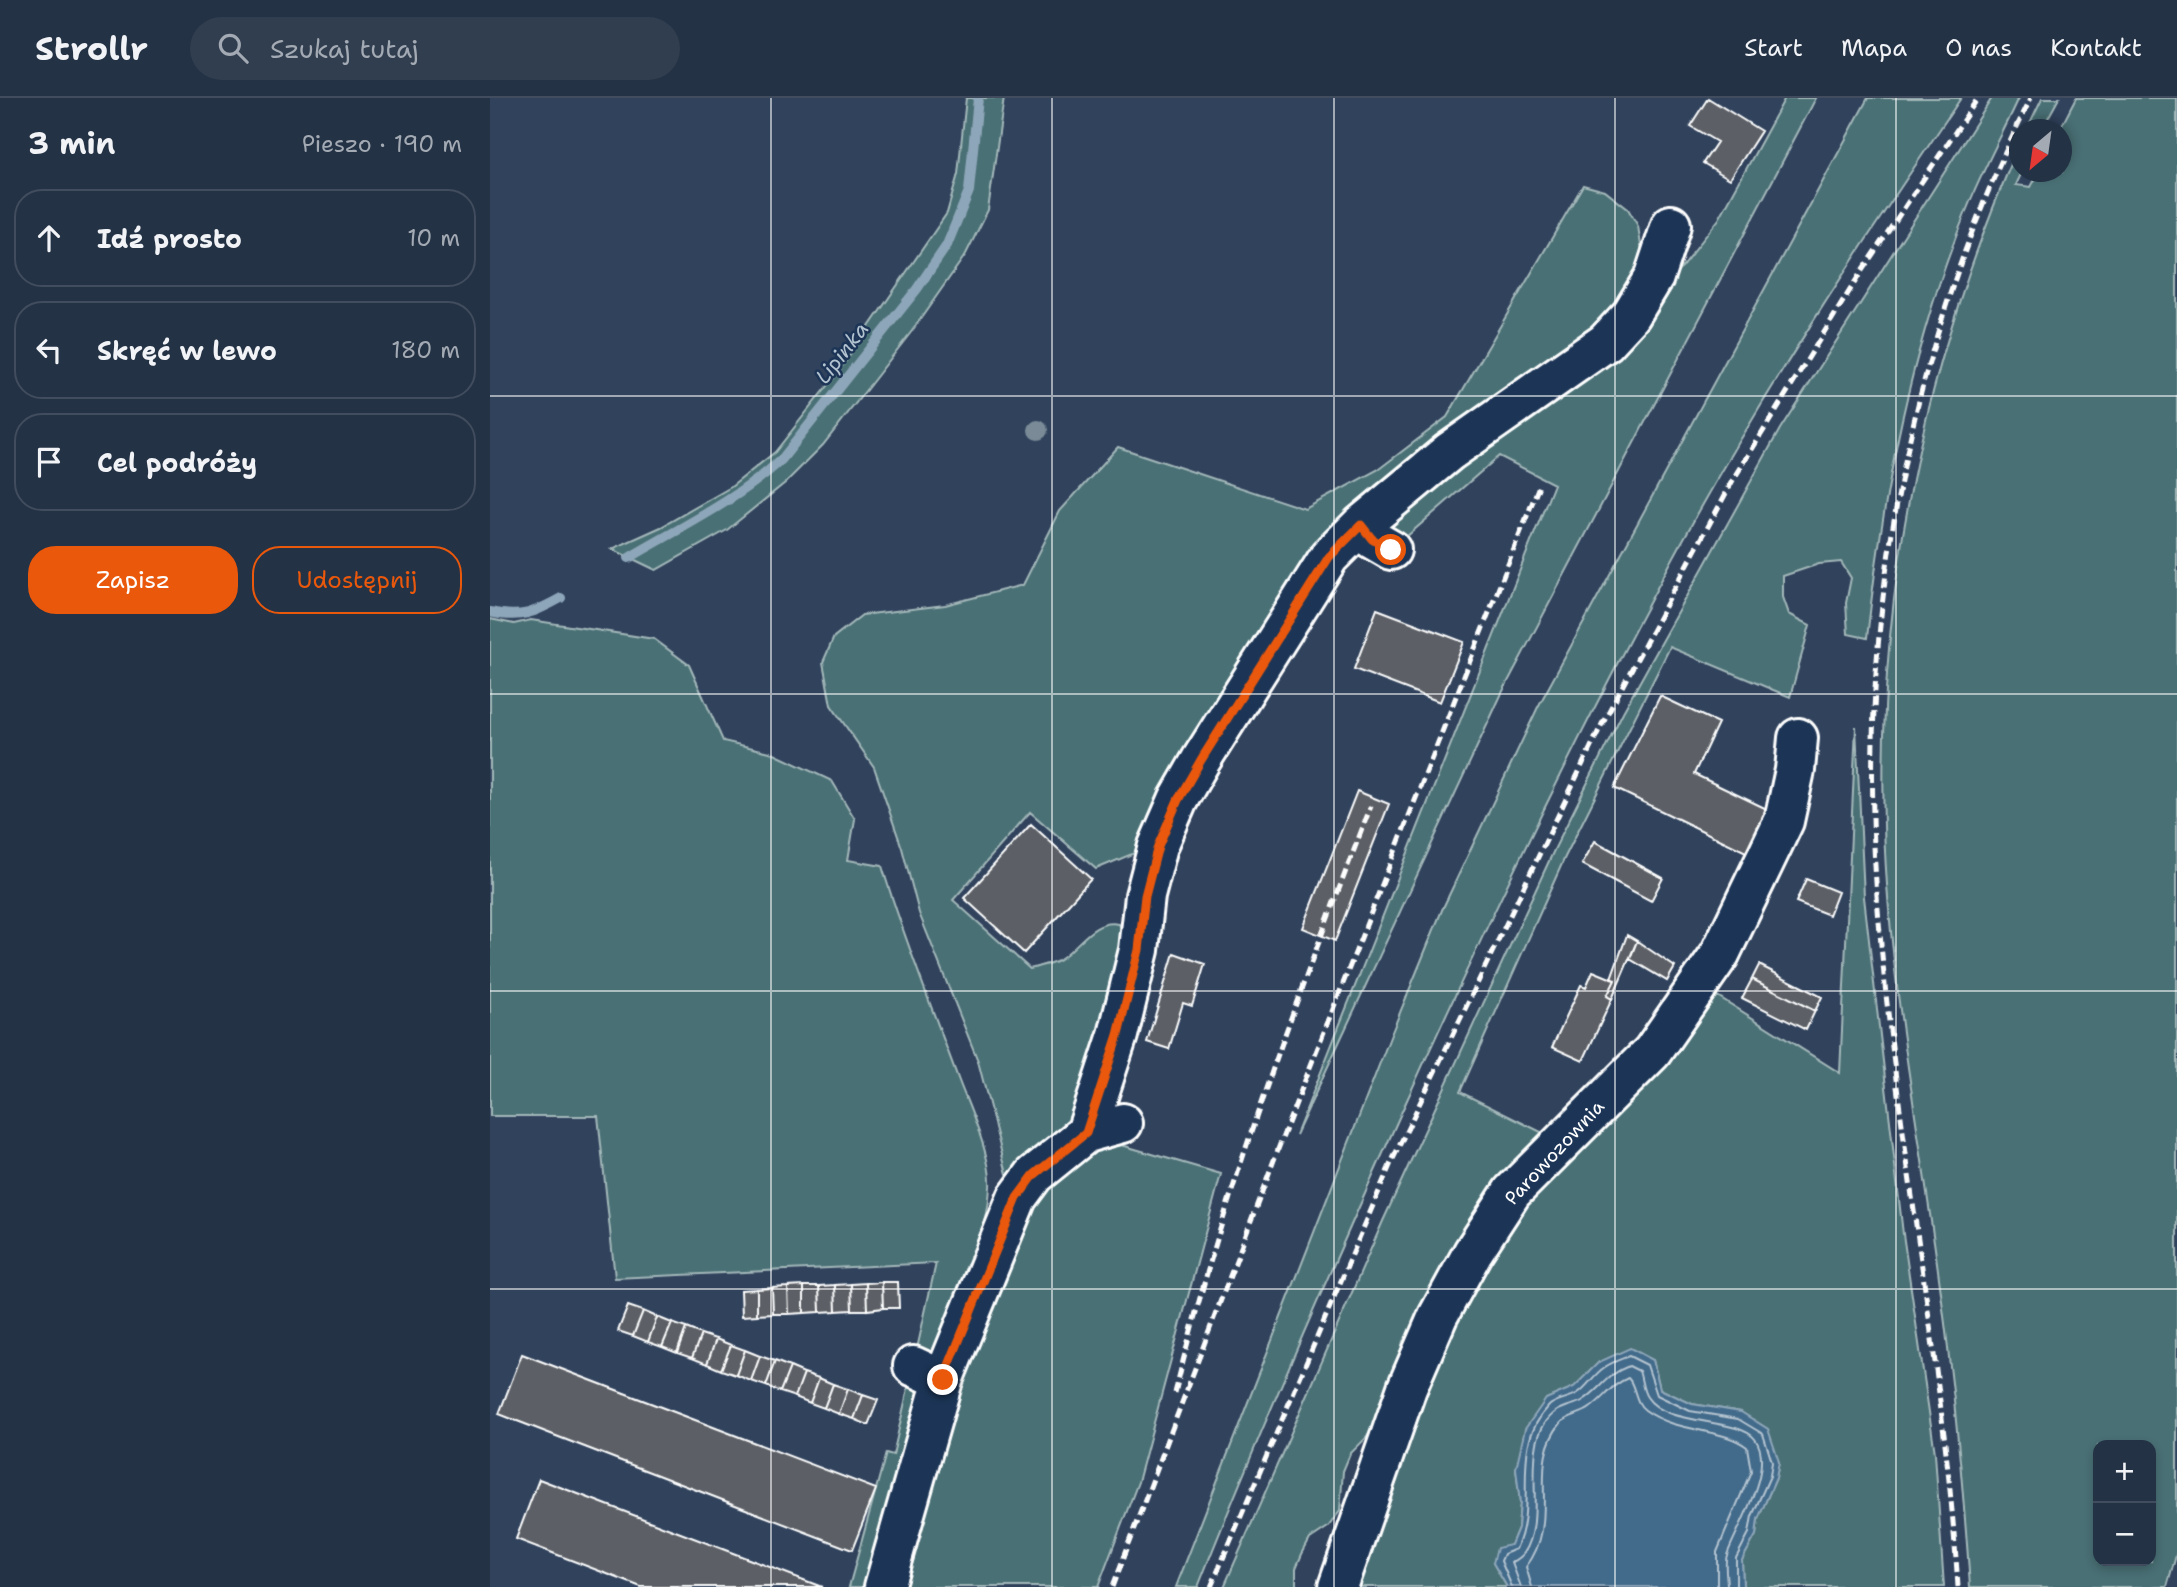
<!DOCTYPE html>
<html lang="pl">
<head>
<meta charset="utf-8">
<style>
	:root { --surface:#243245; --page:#303e50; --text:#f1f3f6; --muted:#a3aab3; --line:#414d5e; --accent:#ea580c }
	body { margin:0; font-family:"Shantell Sans",sans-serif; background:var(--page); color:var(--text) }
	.controls { position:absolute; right:21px; bottom:21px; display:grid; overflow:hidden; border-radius:14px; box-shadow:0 4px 10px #0003 }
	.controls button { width:63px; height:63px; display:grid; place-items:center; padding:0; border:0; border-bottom:2px solid var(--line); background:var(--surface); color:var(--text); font:35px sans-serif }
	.compass { position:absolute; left:1519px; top:21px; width:63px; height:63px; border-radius:50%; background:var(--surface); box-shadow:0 4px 10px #0003; rotate:209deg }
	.stop { position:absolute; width:21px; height:21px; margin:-16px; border:5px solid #ea580c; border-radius:50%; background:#fff }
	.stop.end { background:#ea580c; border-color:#fff; box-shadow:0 2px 7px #0008 }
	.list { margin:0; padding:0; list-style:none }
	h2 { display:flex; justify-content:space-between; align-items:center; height:91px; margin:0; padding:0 28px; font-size:30px }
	h2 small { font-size:23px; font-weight:400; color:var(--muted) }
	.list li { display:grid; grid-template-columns:46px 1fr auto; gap:21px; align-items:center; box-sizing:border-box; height:98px; margin:0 14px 14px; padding:0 14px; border:2px solid var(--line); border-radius:28px }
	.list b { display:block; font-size:26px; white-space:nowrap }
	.list em { font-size:23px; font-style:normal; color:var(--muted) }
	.actions { display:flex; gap:14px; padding:21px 28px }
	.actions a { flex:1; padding:16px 0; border:2px solid var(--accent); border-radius:28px; text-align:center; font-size:24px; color:var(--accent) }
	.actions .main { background:var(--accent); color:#fff }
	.icon { flex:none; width:38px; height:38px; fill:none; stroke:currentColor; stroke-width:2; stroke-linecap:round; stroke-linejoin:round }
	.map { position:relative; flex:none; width:1687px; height:1489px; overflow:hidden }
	header { display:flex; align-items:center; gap:42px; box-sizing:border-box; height:98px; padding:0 35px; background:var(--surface); border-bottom:2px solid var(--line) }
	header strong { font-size:33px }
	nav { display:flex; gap:38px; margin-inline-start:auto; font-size:24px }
	.search { width:490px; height:63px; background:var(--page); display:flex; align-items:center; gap:18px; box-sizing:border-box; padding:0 24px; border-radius:38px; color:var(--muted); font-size:26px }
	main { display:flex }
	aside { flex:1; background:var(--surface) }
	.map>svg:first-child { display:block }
	.green { fill:#487075; stroke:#a4b8ba; stroke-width:2; fill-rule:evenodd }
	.water { fill:#426a8a; stroke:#8ea6b9; stroke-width:2 }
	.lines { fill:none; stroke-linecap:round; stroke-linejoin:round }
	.shore { stroke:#b3c3d0; stroke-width:2 }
	.stream { stroke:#8ea6b9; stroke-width:10 }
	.building { fill:#5c6066; stroke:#fff; stroke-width:2 }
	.minor-casing { stroke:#fff; stroke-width:44 }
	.minor { stroke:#1d3557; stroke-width:38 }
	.rail { stroke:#fff; stroke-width:5; stroke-dasharray:10 5; stroke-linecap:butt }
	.tree { fill:#7a8b97 }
	.route { stroke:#ea580c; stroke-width:9 }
	.grid { fill:none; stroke:#fff; stroke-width:2; stroke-opacity:0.55 }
	.labels { text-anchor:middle; stroke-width:5; stroke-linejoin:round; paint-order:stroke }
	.street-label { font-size:19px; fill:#fff; stroke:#1d3557 }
	.water-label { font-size:21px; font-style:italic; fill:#b3c3d0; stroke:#1d3557 }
</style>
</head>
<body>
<header>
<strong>Strollr</strong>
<div class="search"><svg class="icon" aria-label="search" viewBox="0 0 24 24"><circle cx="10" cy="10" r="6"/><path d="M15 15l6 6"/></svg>Szukaj tutaj</div>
<nav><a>Start</a><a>Mapa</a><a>O nas</a><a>Kontakt</a></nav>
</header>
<main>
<aside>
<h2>3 min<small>Pieszo · 190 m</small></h2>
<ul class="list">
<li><svg class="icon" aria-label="ahead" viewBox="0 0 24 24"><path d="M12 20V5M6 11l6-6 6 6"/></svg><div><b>Idź prosto</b></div><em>10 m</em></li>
<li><svg class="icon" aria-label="left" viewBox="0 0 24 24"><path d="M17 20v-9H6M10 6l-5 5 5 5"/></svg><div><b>Skręć w lewo</b></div><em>180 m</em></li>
<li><svg class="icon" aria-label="arrive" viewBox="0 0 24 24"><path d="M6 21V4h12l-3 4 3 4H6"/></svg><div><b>Cel podróży</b></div></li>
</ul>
<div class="actions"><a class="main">Zapisz</a><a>Udostępnij</a></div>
</aside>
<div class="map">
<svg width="1687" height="1489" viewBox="0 0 1687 1489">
	<rect width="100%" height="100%" fill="#30425c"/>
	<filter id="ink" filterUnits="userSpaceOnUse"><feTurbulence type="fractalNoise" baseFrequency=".0143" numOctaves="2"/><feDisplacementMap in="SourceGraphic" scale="14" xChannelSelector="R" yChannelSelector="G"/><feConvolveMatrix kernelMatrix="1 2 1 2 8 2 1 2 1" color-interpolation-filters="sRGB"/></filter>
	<g filter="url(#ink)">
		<path class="green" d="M476,0H514L498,112L476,156L422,233L333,347L295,385L237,432L166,472L122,451L171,429L241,389L285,354L348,274L457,115L468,76Z
			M1295,0H1326L1012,595L806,1037L1064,386L1009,358L908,446L891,428L1172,193L1229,121Z
			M1378,0H1471C1373,144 1277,289 1193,442C1089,632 996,827 907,1024C838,1178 770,1332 708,1489H686L900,939L952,812L1048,609Z
			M1502,0H1529C1512,37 1492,73 1477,111C1421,247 1393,394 1377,540L1358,536L1356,505L1361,480L1351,464L1329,466L1293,478V499L1299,516L1320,527L1300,599L1180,549L1075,759L970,994L1055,1036L927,1227L913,1243L901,1295L877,1339L860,1356L853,1373L850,1413L838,1429L820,1441L812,1456L806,1470V1489H734L893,1123L1065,750L1133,614L1290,331Z
			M1552,0H1569L1552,31H1537Z
			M1586,0H1687V1454L1677,1489H1480C1472,1366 1459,1244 1441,1123C1422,992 1398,861 1394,728C1387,493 1434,262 1529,48L1532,74L1526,87L1541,89L1549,74H1572L1570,31ZM1608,1347H1661V1463H1608Z
			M1093,87L1115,93L1138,111L1148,128L1152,154L1151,175L1127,218L940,353L647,754L606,771L540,714L463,802L540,871C549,868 560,866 568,862C587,852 602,820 629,826L635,838V850L587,1013L525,1079L517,1076L488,963L429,815L412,750L384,669L341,607L333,564L344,539L372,517L455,507L533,487L570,413L628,349L815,411L889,371L957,319Z
			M0,521L24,526L41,522L164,541L199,567L233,643L280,654L342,683L365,721L358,762L392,768C414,841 443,912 469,983C480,1012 502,1059 500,1089C497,1149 468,1205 447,1261L425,1260L446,1165L125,1180L108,1018H0Z
			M1366,628L1374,799L1413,1136L1445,1355L1454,1489H1253L1252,1462L1266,1437L1268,1421L1286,1380L1289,1364L1251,1314L1202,1306L1170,1291L1163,1262L1109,1264L1084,1289L1056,1301L1026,1370L1030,1405L1028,1430L1021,1447L1003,1465L1017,1489H863L936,1273L1014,1122L1221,894L1350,975Z
			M628,1046L731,1076L648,1384L608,1489H406L483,1238L550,1096L605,1049Z
			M421,1277L437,1290L382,1489H359L396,1355L403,1357Z"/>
		<path class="water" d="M1140,1250L1163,1262L1170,1291L1202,1306L1251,1314L1278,1331L1289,1364L1286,1380L1268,1421L1266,1437L1252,1462L1253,1489H1017L1003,1465L1007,1450L1021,1447L1028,1430L1030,1405L1026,1370L1035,1331L1056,1301L1084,1289L1109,1264Z"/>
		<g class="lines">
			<path class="shore" d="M1022,1489L1011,1463L1014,1456L1026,1451C1049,1403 1018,1351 1059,1308C1066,1301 1079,1301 1088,1295C1098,1288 1104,1276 1115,1269C1122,1264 1131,1261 1139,1258L1157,1267L1167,1297L1200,1313L1248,1321L1273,1336L1282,1364L1280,1378L1262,1418L1259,1435L1246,1460V1489
				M1031,1489L1022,1465C1025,1462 1031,1460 1034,1455C1060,1417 1025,1342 1067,1313C1075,1308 1085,1307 1092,1303C1111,1291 1115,1277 1139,1268L1149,1273C1152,1281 1152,1292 1157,1299C1176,1329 1248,1319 1265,1341C1286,1369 1247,1429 1237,1457C1234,1466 1237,1479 1237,1489
				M1042,1489L1036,1469C1073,1421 1035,1367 1071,1325C1078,1317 1091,1317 1100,1310C1114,1300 1121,1287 1138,1280C1146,1288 1144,1304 1155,1312C1188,1336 1231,1329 1257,1349L1261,1373L1227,1454V1489"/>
			<path class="stream" d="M139,460C191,429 248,402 292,361L427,191L457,147L479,93L488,0
				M0,514C31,521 44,515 71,500"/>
		</g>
		<path class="building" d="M1218,0L1271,33L1240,81L1213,65L1227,44L1200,28Z
			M887,511L974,544L950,604L864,571Z
			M1170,598L1228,625L1204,676L1281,713L1260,756L1124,690Z
			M867,693L899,706L845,843L813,830Z
			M541,726L601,781L534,855L474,800Z
			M1105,743L1173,780L1161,803L1092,766Z
			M1316,781L1348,794L1339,817L1306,804Z
			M1137,837L1147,843L1122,901L1117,898L1125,882L1121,881Z
			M1147,843L1185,869L1177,883L1140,861Z
			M684,855L715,866L702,908L693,905L679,951L657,944Z
			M1269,867L1332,899L1325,913L1262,881Z
			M1103,873L1125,882L1117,898L1122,901L1093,963L1062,949L1091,887L1096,889Z
			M1262,881L1325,913L1316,932L1252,900Z
			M392,1184H408L409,1210H393Z
			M392,1184L393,1210L377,1212L376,1185Z
			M376,1185L377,1212H362L361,1186Z
			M361,1186L362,1212L346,1213L345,1187Z
			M345,1187L346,1213L330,1214L329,1188Z
			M314,1188H329L330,1214L314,1215Z
			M314,1188V1215L299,1216L298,1189Z
			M298,1189L299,1216H283L282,1190Z
			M282,1190L283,1216L267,1217V1191Z
			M267,1191V1217L252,1218L251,1192Z
			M138,1208L153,1213L143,1238L128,1233Z
			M153,1213L167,1219L158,1244L143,1238Z
			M167,1219L182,1225L172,1249L158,1244Z
			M182,1225L196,1230L187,1255L172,1249Z
			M196,1230L211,1236L202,1260L187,1255Z
			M211,1236L226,1241L217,1266L202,1260Z
			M226,1241L241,1247L231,1272L217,1266Z
			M241,1247L255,1252L246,1277L231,1272Z
			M255,1252L270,1258L261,1283L246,1277Z
			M32,1256L386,1391L362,1452L9,1316Z
			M270,1258L285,1263L276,1288L261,1283Z
			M285,1263L300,1269L290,1294L276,1288Z
			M300,1269L314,1275L305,1299L290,1294Z
			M314,1275L329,1280L320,1305L305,1299Z
			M329,1280L343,1286L334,1310L320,1305Z
			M343,1286L358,1291L349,1316L334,1310Z
			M358,1291L373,1297L364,1321L349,1316Z
			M373,1297L388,1302L378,1327L364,1321Z
			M49,1381L332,1489H151L26,1441Z"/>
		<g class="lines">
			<defs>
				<path id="minor" d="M871,427L959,354L1116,244L1141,217L1164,179L1181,127
					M596,1035L628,937L649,852L655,798L668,748L688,702L711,662L839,459L871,427L882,441L901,452
					M423,1268L453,1282
					M394,1489L453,1282L527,1100L544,1077L596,1035L633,1025
					M848,1489L917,1290L948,1218L983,1154L1022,1094L1162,954L1230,856L1294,723L1305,672L1308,640"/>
			</defs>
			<use href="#minor" class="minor-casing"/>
			<use href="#minor" class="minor"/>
			<path class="rail" d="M685,1295C734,1094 806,901 881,708
				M622,1489L795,1033L1050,385
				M721,1489L901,1065L1112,626L1242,384L1373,171L1488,0
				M1468,1489C1453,1253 1402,1020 1386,784C1368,515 1420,241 1541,0"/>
		</g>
		<circle class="tree" cx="548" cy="332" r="10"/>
	</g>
	<g class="lines" filter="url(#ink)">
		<path class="route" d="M453,1282L527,1100L544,1077L596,1035L628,937L649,852L655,798L668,748L688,702L711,662L839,459L871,427L882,441L901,452"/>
	</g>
	<path class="grid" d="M281,0V1489M562,0V1489M844,0V1489M1125,0V1489M1406,0V1489M0,298H1687M0,596H1687M0,893H1687M0,1191H1687"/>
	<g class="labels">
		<g class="street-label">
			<text transform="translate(1064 1054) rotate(-47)" y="7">Parowozownia</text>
		</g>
		<g class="water-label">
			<text transform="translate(352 255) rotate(-52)" y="7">Lipinka</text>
		</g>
	</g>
</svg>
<div class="controls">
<button>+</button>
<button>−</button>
</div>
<svg class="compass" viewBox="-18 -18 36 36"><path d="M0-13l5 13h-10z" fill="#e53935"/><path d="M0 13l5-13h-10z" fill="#a3aab3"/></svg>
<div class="stop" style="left:901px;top:452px"></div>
<div class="stop end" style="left:453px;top:1282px"></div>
</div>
</main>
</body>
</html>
